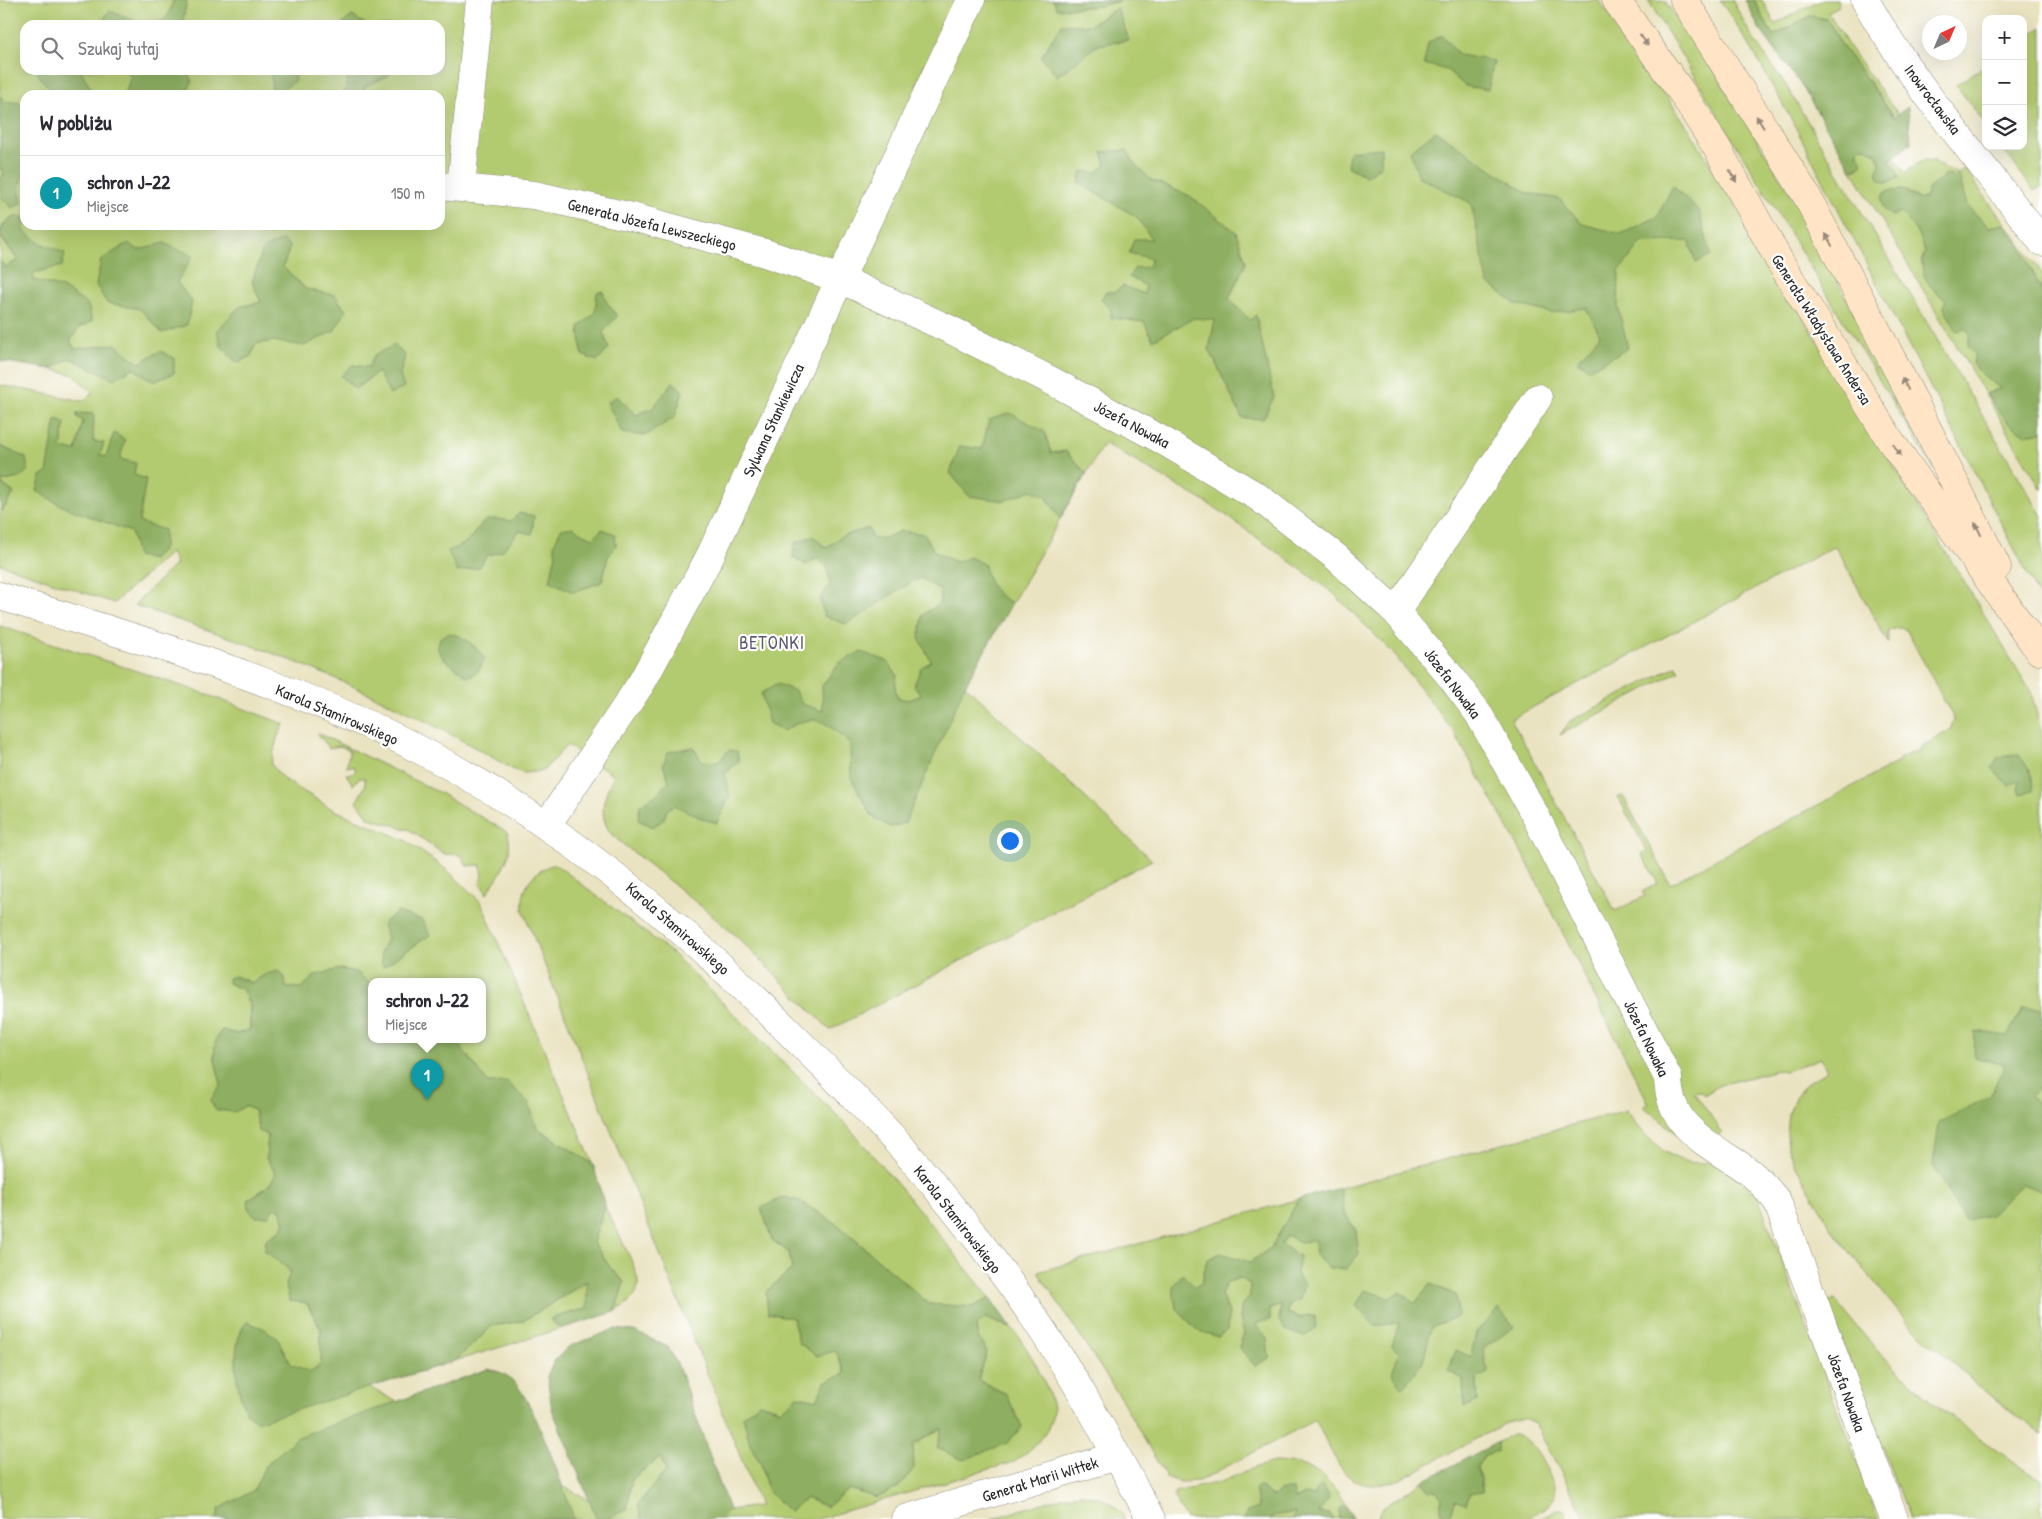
<!DOCTYPE html>
<html lang="pl">
<head>
<meta charset="utf-8">
<style>
	:root { --surface:#fff; --page:#f7f7f7; --text:#2b2b33; --muted:#7c7c81; --line:#e1e1e2; --accent:#b5179e }
	body { margin:0; font-family:"Patrick Hand",sans-serif; background:var(--page); color:var(--text) }
	.controls { position:absolute; right:15px; top:15px; display:grid; overflow:hidden; border-radius:10px; box-shadow:0 5px 20px #0002 }
	.controls button { width:45px; height:45px; display:grid; place-items:center; padding:0; border:0; border-bottom:1px solid var(--line); background:var(--surface); color:var(--text); font:25px sans-serif }
	.compass { position:absolute; left:1922px; top:15px; width:45px; height:45px; border-radius:50%; background:var(--surface); box-shadow:0 5px 20px #0002; rotate:44deg }
	.you { position:absolute; left:1009px; top:840px; width:18px; height:18px; margin:-12px; border:4px solid #fff; border-radius:50%; background:#1a73e8; box-shadow:0 0 0 8px #1a73e833 }
	.badge { display:grid; place-items:center; width:32px; height:32px; border-radius:50%; background:var(--accent); color:#fff; font-size:16px; font-weight:700 }
	.pin { position:absolute; translate:-50% -41px; filter:drop-shadow(0 1px 2px #0008) }
	.pin::after { content:''; position:absolute; top:26px; width:18px; height:15px; background:inherit; clip-path:polygon(0 0,100% 0,50% 100%) }
	.popup { position:absolute; left:368px; top:978px; width:118px; height:65px; box-sizing:border-box; display:grid; place-content:center; border-radius:10px; background:var(--surface); filter:drop-shadow(0 1px 4px #0005); font-size:16px; white-space:nowrap; color:var(--muted) }
	.popup b { font-size:19px; color:var(--text) }
	.popup::after { content:''; position:absolute; left:50%; top:100%; margin-left:-10px; border:10px solid transparent; border-top-color:var(--surface) }
	.list { margin:0; padding:0; list-style:none }
	h2 { display:flex; justify-content:space-between; align-items:center; height:65px; margin:0; padding:0 20px; font-size:21px }
	h2 small { font-size:16px; font-weight:400; color:var(--muted) }
	.list li { display:grid; grid-template-columns:32px 1fr auto; gap:15px; align-items:center; box-sizing:border-box; height:75px; padding:0 20px; border-top:1px solid var(--line) }
	.list b { display:block; font-size:19px; white-space:nowrap }
	.list p { margin:0; font-size:16px; white-space:nowrap; color:var(--muted) }
	.list em { font-size:16px; font-style:normal; color:var(--muted) }
	.icon { flex:none; width:28px; height:28px; fill:none; stroke:currentColor; stroke-width:2; stroke-linecap:round; stroke-linejoin:round }
	.map { position:relative; flex:none; width:2042px; height:1519px; overflow:hidden }
	.search { position:absolute; background:var(--surface); box-shadow:0 5px 20px #0002; left:20px; top:20px; width:425px; height:55px; display:flex; align-items:center; gap:12px; box-sizing:border-box; padding:0 18px; border-radius:15px; color:var(--muted); font-size:19px }
	.panel { position:absolute; background:var(--surface); box-shadow:0 5px 20px #0002; left:20px; top:90px; width:425px; height:140px; border-radius:15px }
	.map>svg:first-child { display:block }
	.green { fill:#b3cb70; stroke:#6f7b4e; fill-rule:evenodd }
	.forest { fill:#8eaf62; stroke:#5c6d46 }
	.lines { fill:none; stroke-linecap:round; stroke-linejoin:round }
	.street-casing { stroke:#8a8776; stroke-width:29 }
	.secondary-casing { stroke:#8a8776; stroke-width:29 }
	.street { stroke:#fff; stroke-width:28 }
	.secondary { stroke:#ffe4c6; stroke-width:28 }
	.oneway { fill:#958878 }
	.labels { text-anchor:middle; stroke-width:4.5; stroke-linejoin:round; paint-order:stroke }
	.street-label { font-size:16px; fill:#2b2b2b; stroke:#fff }
	.neighbourhood-label { font-size:18px; letter-spacing:1px; fill:#5c576d; stroke:#fff }
</style>
</head>
<body>
<div class="map">
<svg width="2042" height="1519" viewBox="0 0 2042 1519">
	<rect width="100%" height="100%" fill="#fff"/>
	<filter id="ink" filterUnits="userSpaceOnUse"><feTurbulence type="fractalNoise" baseFrequency=".02" numOctaves="2"/><feDisplacementMap in="SourceGraphic" scale="10" xChannelSelector="R" yChannelSelector="G"/><feConvolveMatrix kernelMatrix="1 2 1 2 8 2 1 2 1" color-interpolation-filters="sRGB"/></filter>
	<filter id="wash" filterUnits="userSpaceOnUse"><feTurbulence type="fractalNoise" baseFrequency=".0096" numOctaves="4" result="noise"/><feDisplacementMap in="SourceGraphic" scale="20" xChannelSelector="R" yChannelSelector="G"/><feGaussianBlur stdDeviation="1.12" result="paint"/><feColorMatrix in="noise" values="0 0 0 0 0 0 0 0 0 0 0 0 0 0 0 0 0 1.4 0 .05"/><feComposite in="paint" operator="in"/></filter>
	<g filter="url(#wash)">
		<rect width="100%" height="100%" fill="#eae3c1"/>
		<path class="green" d="M0,0H1598L1625,36L1689,129L2031,692L2042,734V1435L1978,1386L1905,1320L1833,1231L1796,1167L1788,1149L1787,1134L1789,1114L1795,1097L1808,1082L1827,1071L1821,1058L1786,1071L1777,1070L1720,1085L1704,1095L1700,1091L1694,1092L1722,1132L1717,1136H1679L1643,1106L1649,1104L1527,862L1454,732L1393,653L1332,592L1219,510L1104,443L965,685L1152,860L830,1030L737,937L702,907L613,836C596,816 604,796 614,775L567,745L543,771L523,773L514,770C434,723 351,682 264,650C221,634 178,620 134,605L176,564L171,552L114,603L0,564V511L3,510L14,493L0,482L19,478L26,458L0,446V385L83,401L93,393L74,375L51,369L70,358L90,367L75,349L34,280L32,273L39,271L4,223L0,235ZM25,25H440V70H25ZM25,95H440V225H25ZM1835,546L1888,643V631L1897,628L1906,629L1954,719L1950,730L1921,747L1919,752L1915,751L1899,759L1900,761L1670,884L1623,796L1618,797L1647,851L1642,855L1658,883L1642,892L1645,896L1615,911L1511,719Z
			M1648,0H1664L1714,71L1804,215L1934,470Z
			M1720,0H1732L1752,37L1787,87L2042,516V602L1796,128L1750,46Z
			M1754,0H1762L1775,24L1820,0H1837L1839,6L1828,12L1851,50L1898,114L1895,117L1843,47L1827,19L1810,16L1773,36Z
			M2042,27V186L2034,191L2001,146H2023V40Z
			M1986,65V125L1956,85Z
			M1866,147L1876,153L1880,163L1896,168L1889,161L1893,156L1905,173L1923,160L1935,161L1939,165L1959,174L1964,168L2005,224L1989,227L1967,206L1926,197L1920,200L1905,190L1887,191L1899,212L1908,217L1922,241L1925,252L1921,261L1935,291L1946,300L1970,334L1968,347L1975,354L1984,377L2001,388L1986,394L2026,435L2042,432V490L1852,170L1858,169V148Z
			M0,237L18,260L6,267L0,261Z
			M2017,239L2042,273V291Z
			M0,626L203,693L284,724L277,738L271,764L283,779L334,810L405,840L447,870L481,902L593,1164L537,1128L528,1102L488,1083L455,1039H482V981H372V986L316,975L302,988H285L266,974L252,983L235,976L228,983L243,990L250,1007V1029L237,1034L222,1030L214,1055L221,1084L245,1106L254,1110L259,1131L268,1136L266,1158L276,1174L270,1185L252,1197L280,1209L285,1223L280,1231L270,1237L321,1329V1344L333,1369L617,1514L627,1509L632,1479L660,1457L666,1471L638,1504L641,1519H0Z
			M1676,666L1679,671L1560,735L1570,721Z
			M318,733L440,793L507,832C516,857 499,873 487,894L480,883L483,874L480,865L467,866L461,855L444,854L410,830L369,818L357,801L365,786V778H359L353,785L346,774H352L356,770L353,766L346,767L350,751L340,746L329,748L323,740L318,737Z
			M555,864L671,952L844,1122L911,1200L990,1298L973,1307L929,1304L838,1225L772,1240L789,1252L792,1269L766,1292L793,1318L799,1343L836,1350L845,1374L817,1400L798,1396L782,1410L759,1403L750,1444L761,1464L768,1491L806,1498L827,1507L849,1489L877,1498L913,1445L943,1428L1007,1443L1022,1427L1006,1394L978,1380L987,1352L978,1337L976,1327L985,1318C992,1321 1003,1323 1010,1328C1022,1335 1055,1396 1053,1412C1050,1434 1031,1450 1014,1462L818,1519H721L729,1510L760,1506L523,910C521,886 532,871 555,864Z
			M1627,1110C1639,1130 1656,1149 1678,1159C1689,1164 1704,1163 1716,1162L1757,1194L1878,1519H1586L1535,1424L1523,1419L1506,1423L1401,1479C1344,1500 1339,1462 1315,1420L1199,1481L1180,1482L1166,1477L1120,1397L1038,1272L1299,1199L1271,1248L1250,1263L1221,1253L1207,1260L1202,1283L1195,1287H1173L1229,1313L1221,1294L1227,1282L1240,1278L1250,1284V1297L1242,1304L1240,1318L1244,1334L1239,1347C1252,1329 1262,1313 1282,1303L1279,1320L1286,1330L1304,1337L1306,1315L1300,1318L1288,1313L1289,1305L1300,1299L1296,1273L1281,1245L1287,1235L1316,1240L1356,1231L1344,1212L1340,1188Z
			M605,1207C612,1221 641,1274 638,1286C636,1299 625,1305 615,1312L624,1282L609,1266L593,1242Z
			M588,1281L587,1308L551,1319L560,1329L455,1361L492,1326L523,1321Z
			M1835,1299C1890,1374 1963,1431 2042,1480V1519H1909L1828,1303Z
			M1512,1435C1536,1436 1545,1468 1555,1487C1557,1505 1542,1509 1529,1517V1519H1377L1382,1508L1423,1481L1429,1491L1436,1490L1443,1498C1461,1500 1469,1494 1482,1481L1477,1468L1485,1455L1497,1451L1498,1442Z
			M1274,1462C1311,1463 1327,1473 1345,1504L1339,1509L1340,1519H1334L1330,1514L1318,1513L1315,1497C1293,1499 1276,1498 1256,1490L1260,1509L1247,1512L1244,1519H1186L1174,1497L1175,1492L1221,1482L1254,1468Z
			M1081,1494C1098,1496 1116,1502 1125,1519H991L1065,1496Z
			M1557,1509H1562L1567,1513L1565,1519H1538Z
			M1296,1512L1292,1519H1271L1273,1516Z"/>
		<path class="forest" d="M173,0H187L182,25H101L109,11C123,16 157,32 168,15C170,11 172,5 173,0Z
			M1053,0H1123L1101,6L1057,9Z
			M1745,0H1754L1773,36L1810,16L1827,19L1843,47L1894,117L1908,107L1911,143L1889,161L1896,168L1899,178C1892,182 1887,184 1880,180L1877,172L1880,163L1876,153L1865,147L1859,148L1857,154L1862,159V165L1852,170L1803,88L1759,28Z
			M1117,8L1129,40L1098,45L1057,76L1041,57L1062,24L1090,25Z
			M352,16L367,25H341Z
			M1442,35L1459,55L1494,61L1488,90L1465,86L1447,70L1424,64L1428,43Z
			M39,70H81L92,92L98,95C64,95 57,103 37,72Z
			M124,70H188L192,82L185,95H120L126,92L131,75Z
			M271,70H296L294,82L272,95Z
			M349,70H392L388,76L365,86L363,95H344Z
			M0,96L5,101L25,104V169L19,186L22,203L12,208L0,196V181L4,174L0,167Z
			M1436,131L1527,193L1560,199L1582,224L1621,234L1657,217L1673,186L1699,211L1711,255L1696,263L1689,241L1642,242L1619,271L1618,307L1628,348L1590,369L1577,361L1600,335L1586,308L1551,313L1515,304L1488,283L1471,203L1419,177L1410,151Z
			M1381,148V166L1366,176L1347,166L1350,151Z
			M1127,150L1135,164L1150,179L1190,196L1236,232L1246,262L1229,299L1250,320L1256,315L1274,397L1263,419L1242,418L1209,349L1215,320L1194,318L1153,340L1144,322L1111,318V309L1101,300L1105,292H1114L1123,286L1144,294L1146,286L1129,277L1135,268L1148,267L1152,259L1129,253L1134,239H1152L1137,217L1079,183L1082,171L1096,173L1106,165L1102,152Z
			M1959,175L1967,206L1989,227L2005,224L2017,239L2042,291V432L2026,435L2007,422L1986,394L2001,388L1984,377L1973,364L1975,354L1968,347L1970,334L1965,329L1957,331L1944,308L1946,300C1930,288 1916,272 1925,252C1921,238 1911,220 1899,212L1893,216C1884,212 1881,206 1882,196L1887,191L1905,190L1912,196L1920,200L1926,197L1928,189L1944,176Z
			M23,216L24,231L40,243L65,253L62,266L33,273L34,280L63,288L88,305L92,321L79,328L70,341L75,349L115,344L139,363L160,351L174,358V373L154,382L133,368L114,379L70,358L51,369L0,361V261L6,267L18,260L0,235C4,222 8,217 23,216Z
			M283,240L290,247L283,267L306,289L335,295L346,311L334,331L304,346L273,341L256,344L251,356L237,363L221,346L217,331L239,307L261,302L252,282L263,249Z
			M128,243L139,250L164,243L193,256L177,282L192,302L187,325L162,333L140,309L107,303L96,285L101,260Z
			M603,291L606,301L617,316L603,332L609,348L598,361L582,355L579,327L595,313L597,292Z
			M394,345L405,355L400,375L404,387L390,395L378,372L355,389L341,376L352,365L369,367L374,355Z
			M673,382L683,391L675,417L645,436L622,433L607,402L617,396L636,415L653,408Z
			M77,413L94,414L93,441L104,443L100,455L106,457L114,433L125,440L120,459L136,463L134,475L146,479L139,522L164,530V548L153,560L137,556L131,532L62,506L37,491L41,476L47,473L56,419L65,422L61,448L76,451L83,421L77,417Z
			M1010,413L1045,432L1051,453L1066,451L1086,473L1060,519L1046,496L1031,490L1004,501L969,496L950,473L960,446L982,449L989,420Z
			M0,446L26,458L28,470L19,478L0,482Z
			M0,483L14,493L3,510L0,511Z
			M519,513L534,516L532,534L519,531L502,551L486,556L480,567L457,572L448,551C454,548 462,546 466,542C486,523 478,515 511,521Z
			M573,527L583,534L593,538L602,529L615,534L616,545L608,557L602,582L573,592L550,581L556,554L554,544L561,529Z
			M869,528L872,539L885,538L900,531L925,534L934,551L955,562L970,557L985,565C987,584 995,594 1012,603L965,685L905,823L890,827L872,816L851,778L850,745C825,720 816,711 783,731L769,723L761,693L778,684L795,691L802,704L823,711L822,686L839,663L861,652L887,661L897,675L895,688L898,698L909,700L921,695L914,685L921,668L931,661L919,638L923,615L940,603V590L921,578C894,590 872,610 846,624L824,616L820,599L830,584L827,567L818,558L806,565L793,557L795,543L813,536L826,548L842,536Z
			M448,633C464,635 475,646 485,658L478,671L468,677L444,659L437,648L440,638Z
			M693,747L702,761L718,762L729,750L737,751L739,761L725,774L730,796L717,823L703,819L674,805L667,810L664,819L653,827L638,820L640,805L656,795L669,781L663,765L668,752Z
			M2019,755L2032,774L2033,791L2021,794L2018,788L2021,780H2019L2009,786L1992,768L1998,757Z
			M398,912L422,920L430,935L383,967L380,954L387,939L383,923Z
			M340,969L357,972L372,986V1039H455L488,1083L507,1082L528,1102L537,1128L593,1164L605,1207L593,1242L609,1266L624,1282L615,1312L560,1329L550,1319L587,1308V1281L523,1321L492,1326L455,1361L257,1422C253,1418 248,1415 246,1411C235,1390 230,1339 247,1322L263,1328L277,1338L291,1364L310,1372L321,1363V1329L307,1303L289,1301L286,1283L291,1271L265,1251L266,1239L280,1231L285,1223L280,1209L274,1208L269,1216L256,1217L249,1210L248,1199C262,1192 269,1187 276,1174L266,1158L268,1136L259,1131L254,1110L245,1106L235,1112L216,1110L210,1100L221,1084C217,1067 208,1045 222,1030L237,1034L250,1029V1007L243,990L228,983V978L235,976L252,983L266,974L278,971L285,977L286,988H301L316,975Z
			M2023,1008H2042V1086L2030,1096L2042,1109V1191L2022,1184L1990,1215L1965,1220L1933,1165L1939,1123L1990,1096L2005,1065L1974,1057L1975,1031L2007,1036Z
			M1340,1188L1344,1212L1356,1231L1359,1254L1346,1269L1329,1268L1316,1256L1315,1240L1302,1243L1287,1235L1281,1244L1300,1257L1296,1273L1304,1285L1300,1299L1289,1305L1288,1313L1300,1318L1306,1315L1315,1316L1316,1328L1304,1337L1286,1330L1279,1320L1281,1304L1270,1309V1320L1255,1324L1267,1338L1269,1358L1255,1366L1239,1347L1244,1334L1240,1318L1242,1304L1250,1297V1284L1240,1278L1227,1282L1221,1294L1229,1313L1227,1330L1218,1337L1197,1330L1176,1309L1173,1287L1182,1274L1195,1287L1202,1283L1207,1260L1221,1253L1250,1262L1271,1248L1299,1199Z
			M784,1197L800,1201L838,1225L929,1304L973,1307L990,1298L1011,1328L985,1318L976,1327L978,1337L987,1352L978,1380L1006,1394L1022,1427L1007,1443L963,1460L937,1448L942,1428L913,1445L914,1468L899,1487L877,1498L849,1489L827,1507L806,1498L789,1512L768,1491L761,1464L750,1444L743,1416L759,1403L781,1410L798,1396L817,1400L825,1382L845,1373L836,1351L817,1356L799,1343L793,1318L768,1313L766,1292L792,1269L789,1252L772,1240L761,1208Z
			M1431,1284L1456,1295L1458,1316L1431,1328L1423,1362L1403,1388L1392,1373L1399,1353L1392,1346L1399,1323L1375,1326L1356,1306L1365,1290L1389,1298L1400,1292L1415,1303Z
			M1499,1309L1514,1327L1483,1349L1488,1373L1477,1378L1478,1401L1464,1407L1463,1379L1448,1371L1456,1350L1471,1357L1476,1332Z
			M615,1329L634,1331L668,1347L678,1366L729,1510L721,1519H641L638,1504L666,1471L660,1457L632,1479L627,1509L607,1519H597L552,1409L547,1376L555,1360L568,1347Z
			M488,1369C497,1371 505,1373 512,1380C535,1401 562,1486 574,1519H217L219,1509L254,1490L265,1466L298,1437Z
			M1498,1442V1451L1485,1455L1477,1468L1483,1492L1469,1494L1466,1505L1456,1500L1449,1516L1441,1512L1442,1498L1436,1490L1429,1491L1423,1481Z
			M1322,1485L1329,1498L1318,1513L1330,1514L1334,1519H1292L1295,1512L1273,1516L1271,1519H1244L1247,1512L1259,1508L1255,1490L1260,1486L1273,1497L1281,1490H1293L1295,1499L1305,1494L1314,1496L1315,1491Z
			M1345,1504L1353,1518L1340,1519L1339,1509Z"/>
	</g>
	<g filter="url(#ink)">
		<g class="lines">
			<defs>
				<path id="street" d="M1865,0C1914,87 1982,163 2042,242
					M440,186L534,195L632,217L765,253L840,279L951,330L1052,381L1160,439L1258,497L1336,557L1396,612L1451,677L1478,713L1534,813L1668,1078C1669,1130 1712,1145 1748,1171C1759,1179 1768,1190 1777,1201L1894,1519
					M461,186L480,0
					M0,596C143,641 291,682 424,752C558,822 675,918 782,1025C823,1066 866,1107 905,1151C966,1221 1029,1305 1077,1385C1103,1429 1127,1474 1151,1519
					M1396,612L1538,398
					M547,825L642,682L710,556L971,0
					M905,1519L1117,1456"/>
				<path id="secondary" d="M1616,0L1682,93L1717,148L1779,260L1890,440L2039,651
					M1684,0L1805,193L1908,390L1997,567"/>
			</defs>
			<use href="#street" class="street-casing"/>
			<use href="#secondary" class="secondary-casing"/>
			<use href="#street" class="street"/>
			<use href="#secondary" class="secondary"/>
		</g>
		<defs><path id="oneway-solid" d="M-6-.8H1V-3.2L6.5 0L1 3.2V.8H-6Z" transform="scale(1.25)"/></defs>
		<g class="oneway">
			<use href="#oneway-solid" transform="translate(1644 40) rotate(54)"/>
			<use href="#oneway-solid" transform="translate(1760 122) rotate(-122)"/>
			<use href="#oneway-solid" transform="translate(1733 176) rotate(61)"/>
			<use href="#oneway-solid" transform="translate(1829 240) rotate(-118)"/>
			<use href="#oneway-solid" transform="translate(1905 384) rotate(-118)"/>
			<use href="#oneway-solid" transform="translate(1897 450) rotate(55)"/>
			<use href="#oneway-solid" transform="translate(1978 529) rotate(-117)"/>
		</g>
	</g>
	<g class="labels">
		<g class="street-label">
			<text transform="translate(1933 99) rotate(53)" y="6">Inowrocławska</text>
			<text transform="translate(652 224) rotate(14)" y="6">Generała Józefa Lewszeckiego</text>
			<text transform="translate(1822 329) rotate(58)" y="6">Generała Władysława Andersa</text>
			<text transform="translate(773 420) rotate(-65)" y="6">Sylwana Stankiewicza</text>
			<text transform="translate(1132 424) rotate(28)" y="6">Józefa Nowaka</text>
			<text transform="translate(1453 683) rotate(53)" y="6">Józefa Nowaka</text>
			<text transform="translate(337 714) rotate(23)" y="6">Karola Stamirowskiego</text>
			<text transform="translate(678 928) rotate(41)" y="6">Karola Stamirowskiego</text>
			<text transform="translate(1647 1038) rotate(64)" y="6">Józefa Nowaka</text>
			<text transform="translate(958 1219) rotate(52)" y="6">Karola Stamirowskiego</text>
			<text transform="translate(1847 1392) rotate(70)" y="6">Józefa Nowaka</text>
			<text transform="translate(1040 1479) rotate(-17)" y="6">Generał Marii Wittek</text>
		</g>
		<g class="neighbourhood-label">
			<text x="772" y="649">BETONKI</text>
		</g>
	</g>
</svg>
<div class="controls">
<button>+</button>
<button>−</button>
<button><svg class="icon" aria-label="layers" viewBox="0 0 24 24"><path d="M12 4l9 5-9 5-9-5zM3 14l9 5 9-5"/></svg></button>
</div>
<svg class="compass" viewBox="-18 -18 36 36"><path d="M0-13l5 13h-10z" fill="#e53935"/><path d="M0 13l5-13h-10z" fill="#7c7c81"/></svg>
<div class="you"></div>
<div class="pin badge" style="left:427px;top:1100px;background:#0f9aa8">1</div>
<div class="popup"><b>schron J-22</b>Miejsce</div>
<div class="search"><svg class="icon" aria-label="search" viewBox="0 0 24 24"><circle cx="10" cy="10" r="6"/><path d="M15 15l6 6"/></svg>Szukaj tutaj</div>
<section class="panel">
<h2>W pobliżu<small></small></h2>
<ul class="list">
<li><span class="badge" style="background:#0f9aa8">1</span><div><b>schron J-22</b><p>Miejsce</p></div><em>150 m</em></li>
</ul>
</section>
</div>
</body>
</html>
